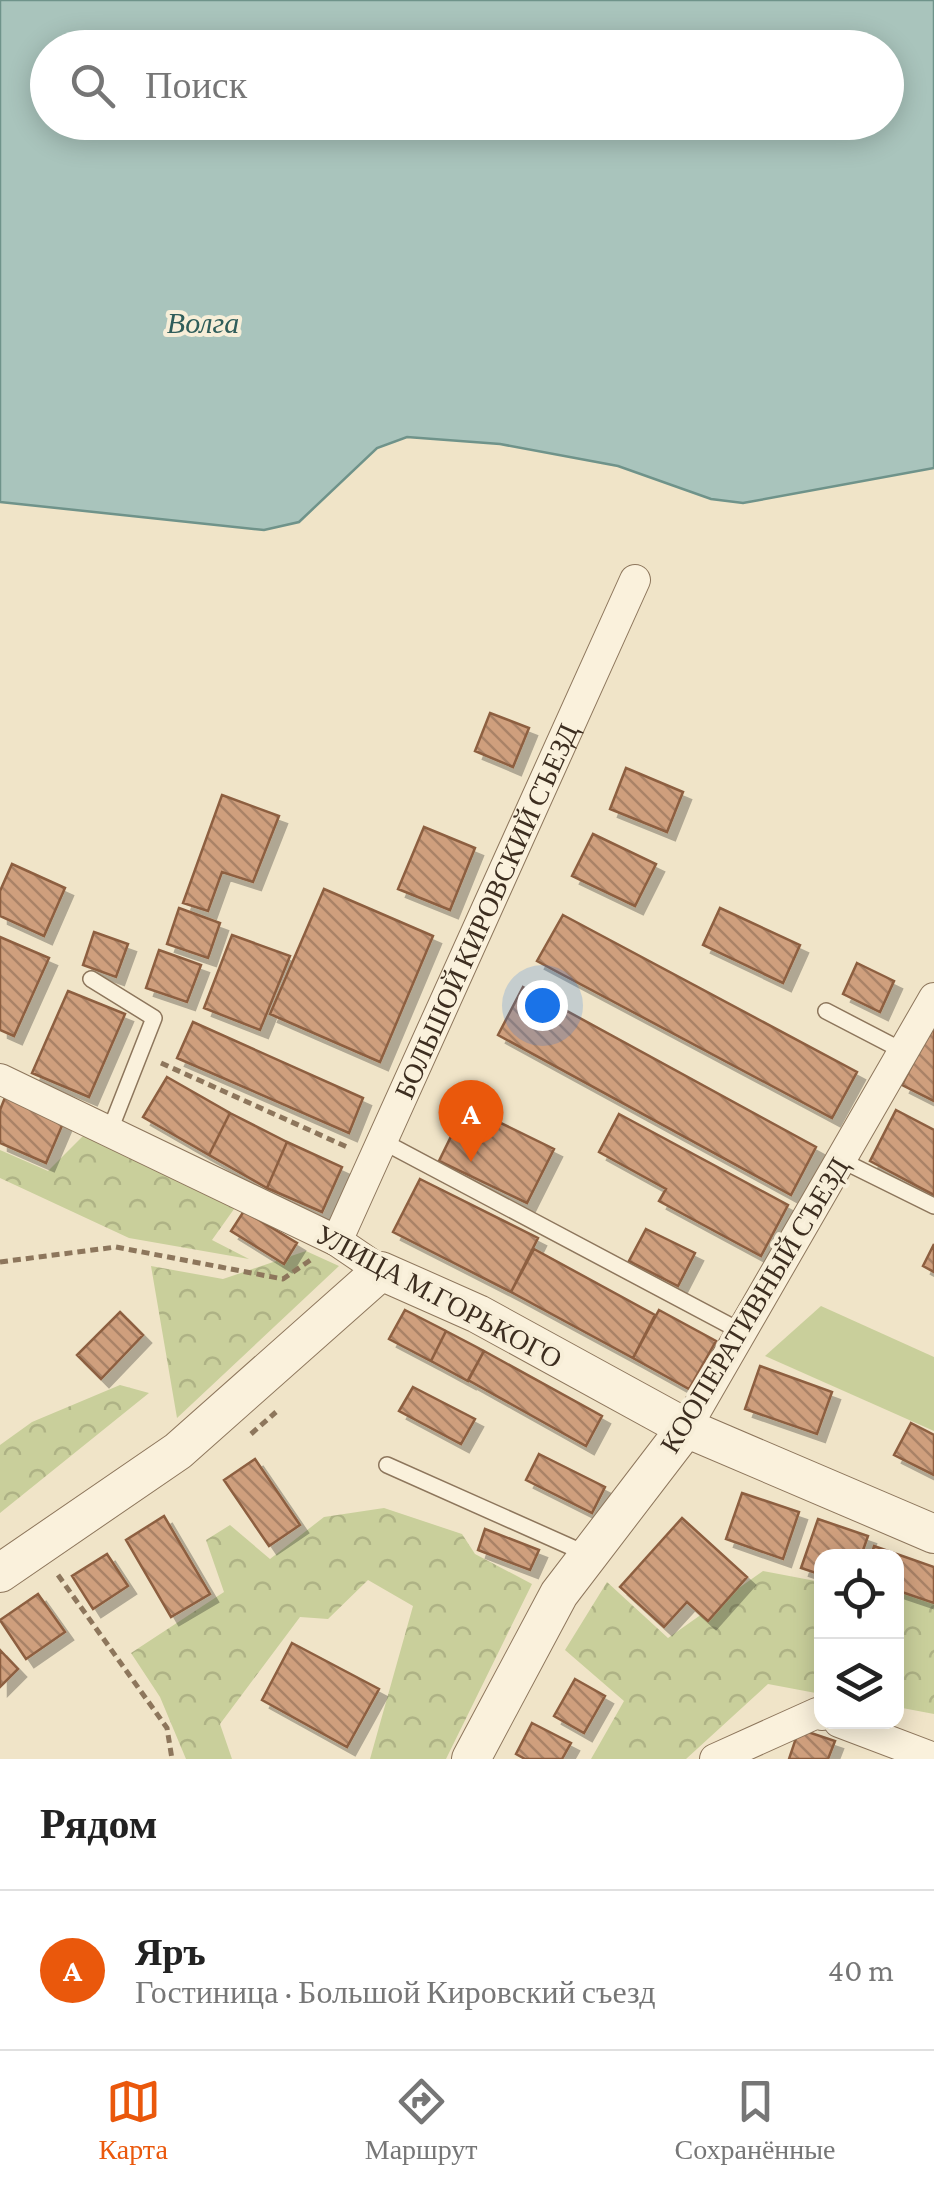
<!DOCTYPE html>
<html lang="ru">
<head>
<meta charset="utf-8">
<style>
	:root { --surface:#fff; --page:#f6f6f6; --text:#222; --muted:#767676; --line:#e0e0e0; --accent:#ea580c }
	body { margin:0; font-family:"Crimson Pro",serif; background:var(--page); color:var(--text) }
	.controls { position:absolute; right:30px; bottom:30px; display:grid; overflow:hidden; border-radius:20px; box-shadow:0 5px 25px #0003 }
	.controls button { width:90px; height:90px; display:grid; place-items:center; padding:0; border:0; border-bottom:2px solid var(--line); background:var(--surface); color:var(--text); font:50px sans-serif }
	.you { position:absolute; left:542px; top:1005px; width:35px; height:35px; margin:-25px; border:8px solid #fff; border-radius:50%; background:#1a73e8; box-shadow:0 0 0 15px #1a73e833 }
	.badge { display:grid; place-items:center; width:65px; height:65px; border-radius:50%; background:var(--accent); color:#fff; font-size:32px; font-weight:700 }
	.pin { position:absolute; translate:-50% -82px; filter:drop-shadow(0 2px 5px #0008) }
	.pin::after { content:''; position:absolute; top:52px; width:35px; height:30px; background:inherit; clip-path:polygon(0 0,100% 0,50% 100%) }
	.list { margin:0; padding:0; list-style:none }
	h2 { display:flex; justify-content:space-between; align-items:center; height:130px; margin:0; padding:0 40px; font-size:42px }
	h2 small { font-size:32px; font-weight:400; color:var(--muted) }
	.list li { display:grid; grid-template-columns:65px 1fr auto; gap:30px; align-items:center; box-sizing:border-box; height:160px; padding:0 40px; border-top:2px solid var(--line) }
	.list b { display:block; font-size:38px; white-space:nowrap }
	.list p { margin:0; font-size:32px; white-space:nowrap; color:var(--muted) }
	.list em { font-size:32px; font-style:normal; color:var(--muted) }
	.icon { flex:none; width:55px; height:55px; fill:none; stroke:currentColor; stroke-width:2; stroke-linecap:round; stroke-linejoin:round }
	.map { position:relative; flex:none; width:934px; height:1759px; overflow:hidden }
	.search { position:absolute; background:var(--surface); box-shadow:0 5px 25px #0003; left:30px; right:30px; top:30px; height:110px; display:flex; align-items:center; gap:25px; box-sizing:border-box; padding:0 35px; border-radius:55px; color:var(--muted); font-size:38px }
	.sheet { height:290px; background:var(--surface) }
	nav { display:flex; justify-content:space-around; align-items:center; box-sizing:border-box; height:140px; border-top:2px solid var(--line); background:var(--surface); font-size:28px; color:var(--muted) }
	nav a { display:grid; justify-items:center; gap:5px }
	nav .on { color:var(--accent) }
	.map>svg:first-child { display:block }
	.grass { fill:#c9cf9b }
	.forest { fill:url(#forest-crowns) }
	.water { fill:#a9c4bc; stroke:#6f938a; stroke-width:2.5; fill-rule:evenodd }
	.building { fill:url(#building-back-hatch); stroke:#8d5f41; stroke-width:2.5; filter:url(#shadow) }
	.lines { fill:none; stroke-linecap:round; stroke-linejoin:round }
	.service-casing { stroke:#8d765c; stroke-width:18 }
	.minor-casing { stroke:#8d765c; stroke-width:32 }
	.tertiary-casing { stroke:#8d765c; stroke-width:40 }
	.path { stroke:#8d765c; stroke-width:5; stroke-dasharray:8 5; stroke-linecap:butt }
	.service { stroke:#faf1dc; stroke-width:15 }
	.minor { stroke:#faf1dc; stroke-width:30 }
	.tertiary { stroke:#faf1dc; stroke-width:38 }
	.labels { text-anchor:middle; stroke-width:8; stroke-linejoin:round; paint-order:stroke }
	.street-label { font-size:28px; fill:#3d2e20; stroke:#f7eed8 }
	.water-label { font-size:30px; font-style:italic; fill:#2f5d5a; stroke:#f7eed8 }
</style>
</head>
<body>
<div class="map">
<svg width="934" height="1759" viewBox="0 0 934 1759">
	<defs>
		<pattern id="forest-crowns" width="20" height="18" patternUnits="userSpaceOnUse" patternTransform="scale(2.5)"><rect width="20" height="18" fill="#c9cf9b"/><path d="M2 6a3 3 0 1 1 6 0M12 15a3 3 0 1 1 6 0" fill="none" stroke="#aeb285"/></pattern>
		<pattern id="building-back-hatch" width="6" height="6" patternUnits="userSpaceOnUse" patternTransform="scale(2.5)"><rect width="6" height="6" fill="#cf9f7d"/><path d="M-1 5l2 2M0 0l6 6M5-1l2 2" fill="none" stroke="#a98266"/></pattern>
		<filter id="shadow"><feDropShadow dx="8" dy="8" stdDeviation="0" flood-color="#0004"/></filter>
	</defs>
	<rect width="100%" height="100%" fill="#f0e4c8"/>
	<path class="grass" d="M821,1306L934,1357V1431L765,1356Z"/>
	<path class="forest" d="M87,1132L239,1202L212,1240L249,1259L129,1238L0,1178V1150L48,1171Z
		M306,1251L339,1266L177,1418L151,1266L223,1279Z
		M120,1385L149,1393L0,1513V1445L32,1422Z
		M384,1508L462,1534L475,1554L532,1584L446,1759H370L413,1606L368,1580L328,1619L300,1617L220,1724L232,1759H186L160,1697L131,1653L224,1592L206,1540L230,1525L270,1559L324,1517Z
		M763,1571L821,1582V1694L768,1684L686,1759H591L624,1701L565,1650L607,1582L668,1638Z
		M934,1588V1714L897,1707L896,1590Z"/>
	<path class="water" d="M0,0H934V468L743,503L711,499L618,466L500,444L407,437L377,448L299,522L264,530L0,502ZM48,48H886V122H48Z"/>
	<path class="building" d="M490,713L529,728L513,767L475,751Z
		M626,768L683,792L667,832L610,809Z
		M222,795L279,816L253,882L222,872L208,911L183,903Z
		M424,827L475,848L450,910L398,889Z
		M593,834L656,864L635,906L572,876Z
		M12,864L65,888L44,936L0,916V891Z
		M324,889L433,936L380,1062L270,1014Z
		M179,908L220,923L208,958L167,944Z
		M720,908L800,945L783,983L703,945Z
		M563,915L857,1072L832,1118L537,961Z
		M94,932L128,944L116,977L83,965Z
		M232,935L290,956L260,1030L204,1008Z
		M0,937L49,958L14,1036L0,1030Z
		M159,950L201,965L187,1002L146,988Z
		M857,963L894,981L880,1012L843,994Z
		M523,987L816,1147L791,1195L498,1035Z
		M68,991L125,1014L89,1097L32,1073Z
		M934,1021V1101L902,1085Z
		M193,1022L363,1098L349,1133L177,1058Z
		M167,1077L230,1113L209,1155L143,1117Z
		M6,1095L64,1121L46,1163L0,1143V1110Z
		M466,1106L554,1149L527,1203L439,1161Z
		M896,1110L934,1130V1195L870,1161Z
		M230,1113L287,1142L267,1188L209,1155Z
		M619,1114L788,1205L761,1256L659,1201L666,1189L599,1152Z
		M287,1142L342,1167L322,1212L267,1188Z
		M420,1179L538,1238L511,1292L393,1232Z
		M244,1211L297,1243L284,1264L231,1231Z
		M646,1229L695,1253L678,1286L629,1261Z
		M934,1244V1272L923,1266Z
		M534,1249L655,1315L633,1358L511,1292Z
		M405,1310L446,1331L431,1361L389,1339Z
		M659,1310L716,1341L689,1389L633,1358Z
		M120,1312L143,1335L101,1379L77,1355Z
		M446,1331L484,1351L468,1381L431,1361Z
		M484,1351L602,1416L586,1446L468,1380Z
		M760,1366L832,1392L817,1434L745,1409Z
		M413,1387L475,1419L461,1444L399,1411Z
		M911,1423L934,1435V1475L894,1455Z
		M539,1454L605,1487L592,1513L526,1480Z
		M255,1459L300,1525L269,1546L224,1480Z
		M742,1493L799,1512L783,1559L726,1539Z
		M164,1516L210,1594L171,1617L126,1540Z
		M682,1518L747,1577L708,1621L687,1602L664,1627L620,1587Z
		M818,1519L868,1536L861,1556H822V1575L801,1568Z
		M485,1529L539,1550L530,1570L478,1550Z
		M874,1546L934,1567V1603L896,1590V1556H871Z
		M107,1554L128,1586L93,1609L72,1576Z
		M38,1594L65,1632L26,1659L0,1620Z
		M292,1643L379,1689L347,1747L262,1700Z
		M0,1650L18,1669L0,1687Z
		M575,1679L605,1696L584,1733L554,1716Z
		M532,1723L571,1743L562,1759H525L516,1754Z
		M799,1729L835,1741L828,1759H789Z"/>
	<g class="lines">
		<defs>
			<path id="service" d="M91,979L154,1018L110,1130
				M826,1011L903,1051
				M382,1141L742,1332
				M841,1160L934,1206
				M387,1465L589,1555"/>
			<g id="minor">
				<path d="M0,1079L337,1241L381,1271"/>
				<path id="s1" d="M337,1241L635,580"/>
				<path d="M686,1428L934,998"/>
				<path d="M839,1722L934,1758"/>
				<path d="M715,1759L817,1713L822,1715"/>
			</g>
			<path id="tertiary" d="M0,1573L178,1451L381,1271L478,1314L686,1428L934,1534
				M471,1759L559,1594L686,1428"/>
		</defs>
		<use href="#service" class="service-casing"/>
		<use href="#minor" class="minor-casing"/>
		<use href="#tertiary" class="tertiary-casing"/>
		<path class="path" d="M161,1063L347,1147
			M0,1262L116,1247L283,1279L312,1259
			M251,1434L276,1412
			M58,1575L167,1728L172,1759"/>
		<use href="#service" class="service"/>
		<use href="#minor" class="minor"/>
		<use href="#tertiary" class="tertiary"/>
	</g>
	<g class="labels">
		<g class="street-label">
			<text dy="10" stroke="none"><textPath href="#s1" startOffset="362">БОЛЬШОЙ КИРОВСКИЙ СЪЕЗД</textPath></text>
			<text transform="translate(439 1296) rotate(28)" y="10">УЛИЦА М.ГОРЬКОГО</text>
			<text transform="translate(754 1305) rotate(-59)" y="10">КООПЕРАТИВНЫЙ СЪЕЗД</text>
		</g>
		<g class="water-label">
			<text x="203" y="333">Волга</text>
		</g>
	</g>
</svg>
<div class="controls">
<button><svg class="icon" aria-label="locate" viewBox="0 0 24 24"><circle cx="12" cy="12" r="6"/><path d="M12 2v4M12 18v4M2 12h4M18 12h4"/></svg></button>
<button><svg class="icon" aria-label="layers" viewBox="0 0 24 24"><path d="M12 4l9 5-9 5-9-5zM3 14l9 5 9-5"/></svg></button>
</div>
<div class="you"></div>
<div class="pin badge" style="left:471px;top:1162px">A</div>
<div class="search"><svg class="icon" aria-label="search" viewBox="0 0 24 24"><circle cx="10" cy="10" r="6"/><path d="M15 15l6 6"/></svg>Поиск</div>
</div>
<section class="sheet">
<h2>Рядом<small></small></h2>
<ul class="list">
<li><span class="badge">A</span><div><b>Яръ</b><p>Гостиница · Большой Кировский съезд</p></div><em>40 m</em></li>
</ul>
</section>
<nav>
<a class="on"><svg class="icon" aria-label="map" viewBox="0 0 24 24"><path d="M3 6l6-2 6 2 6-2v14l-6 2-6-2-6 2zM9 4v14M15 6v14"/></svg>Карта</a>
<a><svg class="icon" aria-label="directions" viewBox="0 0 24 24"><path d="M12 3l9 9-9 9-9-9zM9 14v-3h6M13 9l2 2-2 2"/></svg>Маршрут</a>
<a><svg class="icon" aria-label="saved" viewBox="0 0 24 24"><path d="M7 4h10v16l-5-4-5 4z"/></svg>Сохранённые</a>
</nav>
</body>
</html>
